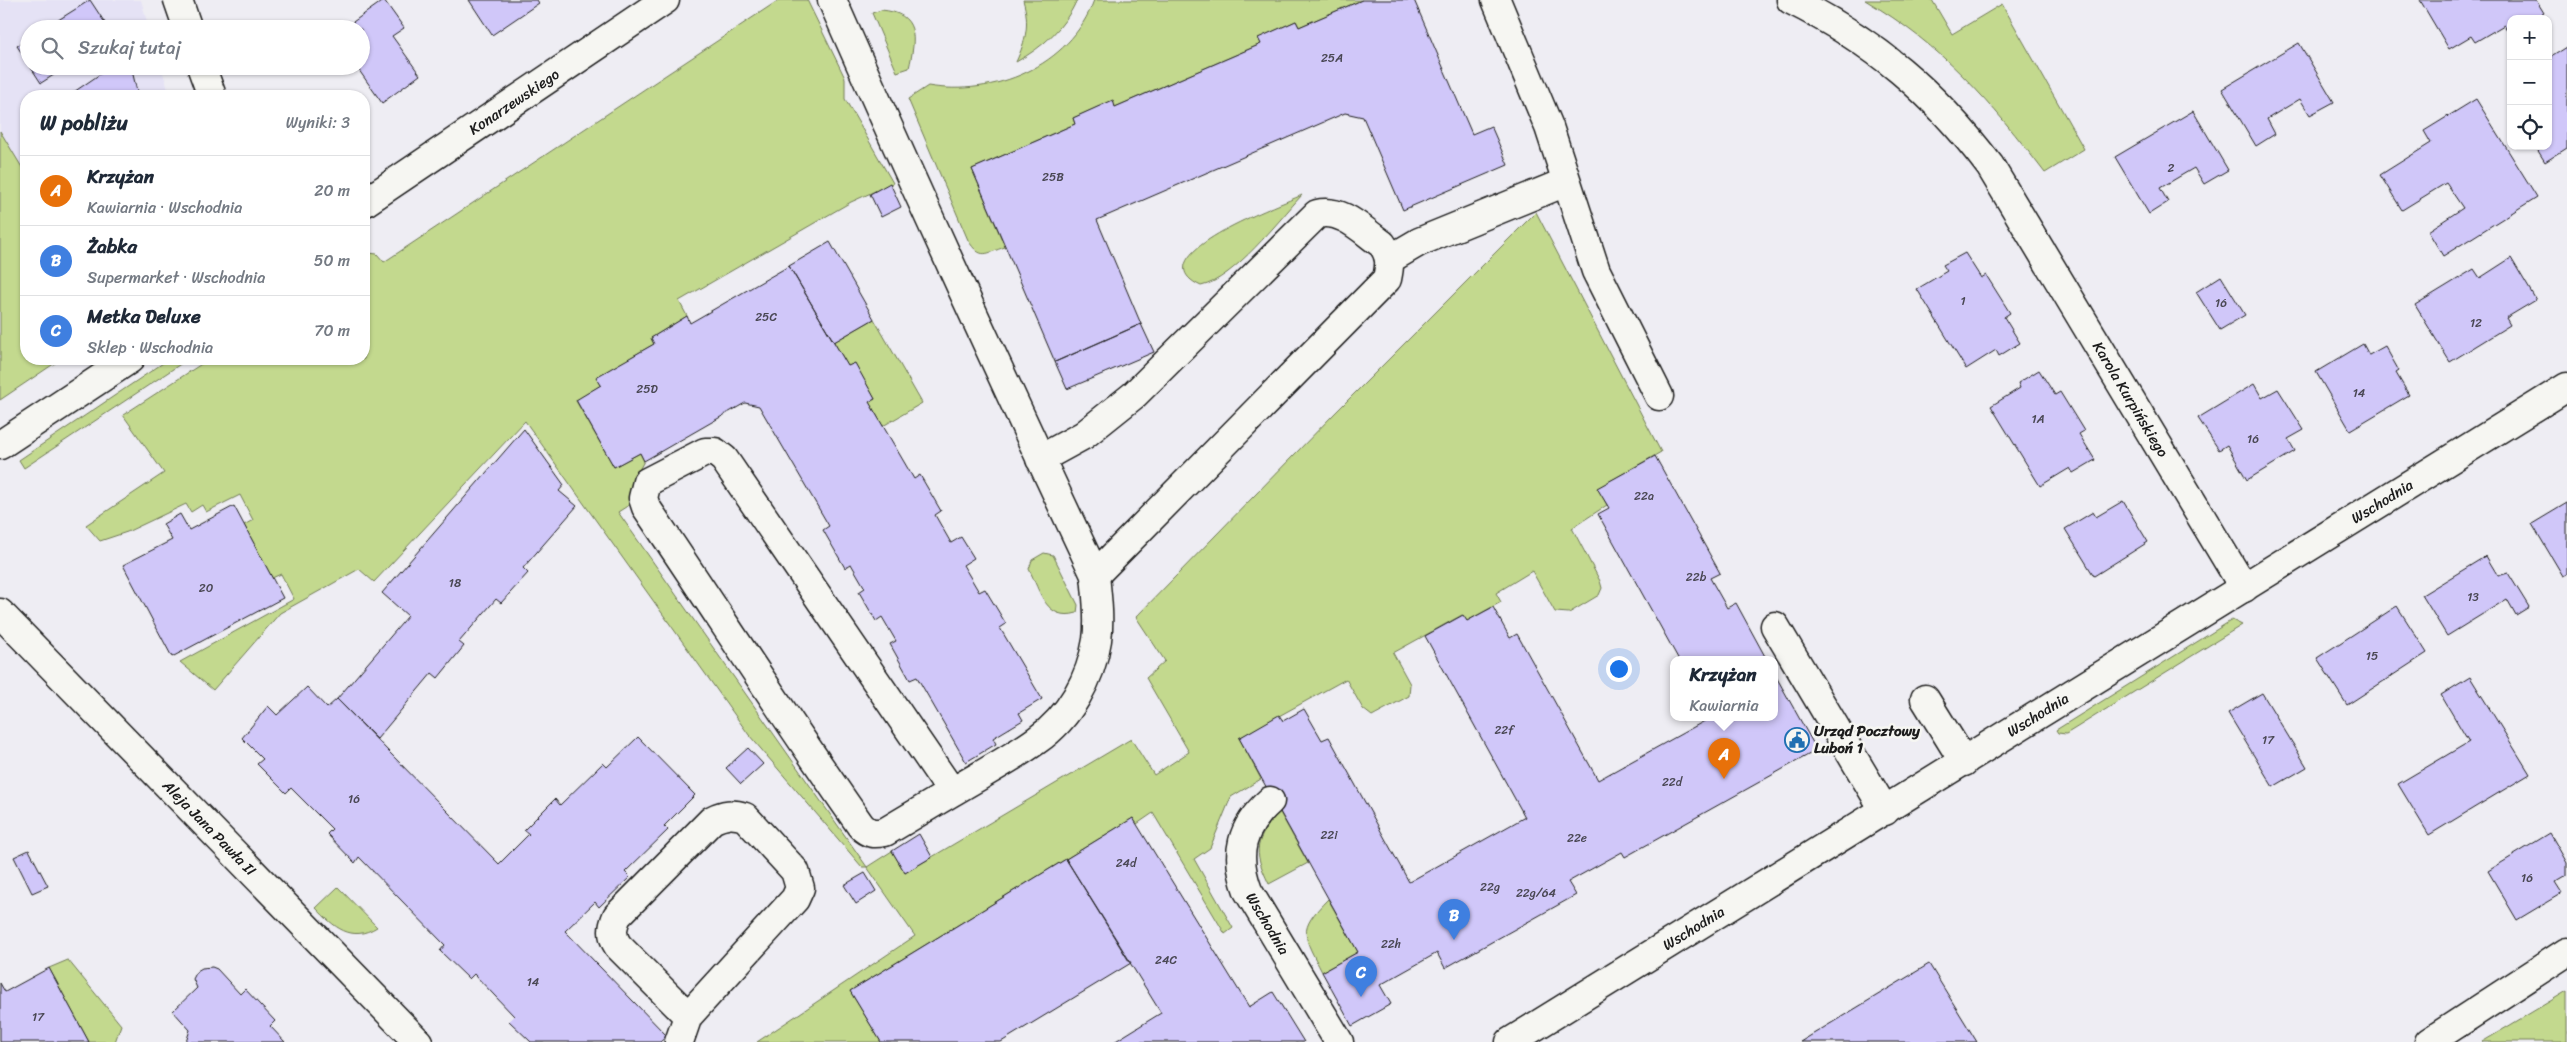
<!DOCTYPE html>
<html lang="pl">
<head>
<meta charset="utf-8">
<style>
	:root { --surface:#fff; --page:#f6f6f7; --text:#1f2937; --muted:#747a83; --line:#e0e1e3; --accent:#db2777 }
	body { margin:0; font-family:Sriracha,sans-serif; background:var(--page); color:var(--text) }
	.controls { position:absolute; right:15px; top:15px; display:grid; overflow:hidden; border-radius:10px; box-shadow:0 1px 4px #0004 }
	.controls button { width:45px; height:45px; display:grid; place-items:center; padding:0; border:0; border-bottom:1px solid var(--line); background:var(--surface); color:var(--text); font:25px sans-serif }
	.you { position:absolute; left:1618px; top:668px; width:18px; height:18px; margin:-12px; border:4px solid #fff; border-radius:50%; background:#1a73e8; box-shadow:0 0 0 8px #1a73e833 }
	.badge { display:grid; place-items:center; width:32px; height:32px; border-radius:50%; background:var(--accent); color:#fff; font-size:16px; font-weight:700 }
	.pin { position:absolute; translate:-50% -41px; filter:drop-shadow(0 1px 2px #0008) }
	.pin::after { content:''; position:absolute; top:26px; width:18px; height:15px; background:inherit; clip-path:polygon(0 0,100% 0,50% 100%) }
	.popup { position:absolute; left:1670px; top:656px; width:108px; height:65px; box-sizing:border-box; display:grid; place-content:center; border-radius:10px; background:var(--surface); filter:drop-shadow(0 1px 4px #0005); font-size:16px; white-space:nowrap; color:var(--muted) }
	.popup b { font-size:19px; color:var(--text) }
	.popup::after { content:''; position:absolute; left:50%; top:100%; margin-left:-10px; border:10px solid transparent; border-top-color:var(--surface) }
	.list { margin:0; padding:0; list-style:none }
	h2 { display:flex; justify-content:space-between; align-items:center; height:65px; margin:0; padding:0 20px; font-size:21px }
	h2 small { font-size:16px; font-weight:400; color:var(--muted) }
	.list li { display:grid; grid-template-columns:32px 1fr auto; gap:15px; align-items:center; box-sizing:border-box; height:70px; padding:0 20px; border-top:1px solid var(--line) }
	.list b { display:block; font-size:19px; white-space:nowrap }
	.list p { margin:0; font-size:16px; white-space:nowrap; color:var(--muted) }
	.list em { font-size:16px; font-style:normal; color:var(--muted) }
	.icon { flex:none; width:28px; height:28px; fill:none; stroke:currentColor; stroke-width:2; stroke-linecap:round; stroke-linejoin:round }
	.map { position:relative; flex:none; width:2567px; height:1042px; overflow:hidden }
	.search { position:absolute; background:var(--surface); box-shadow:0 1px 4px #0004; left:20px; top:20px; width:350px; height:55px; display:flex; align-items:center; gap:12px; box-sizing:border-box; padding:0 18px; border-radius:28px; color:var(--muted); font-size:19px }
	.panel { position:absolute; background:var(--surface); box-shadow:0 1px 4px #0004; left:20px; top:90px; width:350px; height:275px; border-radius:20px }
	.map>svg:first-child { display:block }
	.built { fill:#e5e2f5 }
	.green { fill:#c3d98e; stroke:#707a55 }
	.building { fill:#d0c7f9; stroke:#1c1c1c }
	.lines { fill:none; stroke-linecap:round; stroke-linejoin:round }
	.minor-casing { stroke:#1c1c1c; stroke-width:31 }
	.minor { stroke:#f6f6f2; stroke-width:28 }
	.labels { text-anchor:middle; stroke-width:5; stroke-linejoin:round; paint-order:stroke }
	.number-label { font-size:12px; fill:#494753 }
	.street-label { font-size:15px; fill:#1c1c1c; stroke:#f6f6f2 }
	.poi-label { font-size:15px; font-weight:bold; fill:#1c1c1c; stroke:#f6f6f2; text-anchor:start }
</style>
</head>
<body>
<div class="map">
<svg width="2567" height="1042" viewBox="0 0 2567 1042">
	<rect width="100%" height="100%" fill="#eeedf3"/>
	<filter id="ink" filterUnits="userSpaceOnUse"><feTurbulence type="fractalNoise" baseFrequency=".02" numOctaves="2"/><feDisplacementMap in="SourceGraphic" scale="10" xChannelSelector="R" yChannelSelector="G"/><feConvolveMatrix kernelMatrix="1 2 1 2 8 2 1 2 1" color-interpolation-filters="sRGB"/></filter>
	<g filter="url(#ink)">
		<path class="built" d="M0,0H141L149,29H29V66H161L170,96H26V176L0,133Z"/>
		<path class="green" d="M779,0H807L845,78V99L893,183L851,202L679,301L687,316L651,338L654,344L597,377L601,385L576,401L614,467L640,453L644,461L632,483L629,505L618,512L867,867L892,851L905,873L1131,739L1154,775L1189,752L1146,678L1165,661L1136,617L1334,414L1536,212L1661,452L1598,488L1607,505L1572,528L1600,581L1602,588L1599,595L1569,613L1555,612L1532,571L1496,593L1501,602L1467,621L1462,615L1393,653L1410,684L1409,696L1372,716L1363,709L1346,679L1239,738L1261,779L1231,797L1210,848L1194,859L1233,928L1225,934L1153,813L1137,824L1133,818L850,991L881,1042H757L915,936L867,867H862L749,735L525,421L374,582L359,569L280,613L213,690L180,662L294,599L281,574L272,578L244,525L253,520L240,495L206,512L202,505L191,512L186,504L127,532L100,541L86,525L164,473L123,415L209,359H364V257L369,253L377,254L384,262Z
			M1023,0H1077C1064,28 1043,47 1016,62C1026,40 1030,24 1023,0Z
			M1094,0H1362L1299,27L1296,21L1259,38L1261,44L1115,107L1112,101L1073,118L1075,124L972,169L1005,247C986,253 981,261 968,240L908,99L928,86C993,97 1070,67 1094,0Z
			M1865,0H1932L1952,34L2002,4L2084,149L2045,173C1991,102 1943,46 1865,0Z
			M881,10C919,13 916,38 909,68L897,72L872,13Z
			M0,131L26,174V359H61L0,400Z
			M1302,195C1279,220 1233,280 1201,286C1136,256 1283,204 1302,195Z
			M874,319L922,403L883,426L869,402L875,399L855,364L848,366L834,342Z
			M169,359H188L24,468L19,460Z
			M1044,553L1053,555L1078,605L1077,613C1046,622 1040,591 1029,569L1032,560Z
			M2232,620L2242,625L2066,734L2058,733L2056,730Z
			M1279,811L1308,863L1269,884C1252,849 1255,842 1279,811Z
			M338,887L377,927C351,943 334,927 316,908Z
			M1328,899L1358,952L1322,972C1304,936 1296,931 1328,899Z
			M68,960L121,1025L115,1042H89L49,968Z
			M2567,991V1042H2482Z"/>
		<path class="building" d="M90,0L109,29H44Z
			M384,0L404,28L392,36L420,75L382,103L356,66H361V29H343Z
			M469,0H537L539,3L492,35Z
			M1362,0H1414L1472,134L1491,126L1508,165L1403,210L1363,117L1345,113L1097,220L1141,324L1055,362L972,169L1075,124L1073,118L1113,100L1115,107L1261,44L1258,38L1296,21L1299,27Z
			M2420,0H2536L2544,13L2534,19H2511V32L2509,33L2504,25L2475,42L2471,36L2449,49Z
			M29,39V64L17,46Z
			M2299,43L2334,102L2310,115L2300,99L2267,119L2275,134L2256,146L2222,89Z
			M2567,47V148L2545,162L2535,146H2548V59Z
			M30,66H68L41,83Z
			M112,66H131L138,96H68Z
			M2476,99L2537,197L2443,256L2428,231L2463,208L2446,183L2402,210L2380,175L2431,143L2424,131Z
			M2193,111L2228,170L2204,184L2194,168L2160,188L2168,202L2149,214L2115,157Z
			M890,183L901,207L881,217L870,194Z
			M830,242L874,319L834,342L789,266Z
			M1965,253L1981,278L1986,275L2010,313L2004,317L2020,343L1999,356L1996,350L1966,369L1917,289L1947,271L1943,265Z
			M2511,258L2536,300L2506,318L2510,325L2450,362L2415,305L2474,269L2480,278Z
			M789,266L848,366L855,363L875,399L869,402L883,426L914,479L920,475L941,511L935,515L951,543L961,537L974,558L963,565L979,592L985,589L1006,624L1000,628L1042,699L1019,713L1023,720L993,738L996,744L966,762L917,677L910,680L890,644L896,641L882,617L876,621L859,592L865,588L851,564L845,568L823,530L829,526L759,406L745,403L644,461L640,453L614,467L576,400L601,385L596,377L654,344L651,338L687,316L690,323Z
			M2221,276L2245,315L2220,330L2196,292Z
			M1141,324L1154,352L1067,389L1055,362Z
			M2363,344L2369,355L2385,346L2399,371L2396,373L2409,395L2350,430L2316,372Z
			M2039,370L2055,395L2060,392L2084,431L2079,434L2095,460L2073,473L2070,468L2040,486L1991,406L2020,388L2018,383Z
			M2254,384L2262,398L2278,389L2304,430L2288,439L2295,451L2247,480L2227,445L2219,450L2198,418Z
			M524,429L564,485L559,491L577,506L523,568L528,573L501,603L496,599L459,642L464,646L438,678L432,673L377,739L337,699L408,616L382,593Z
			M1655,456L1720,573L1710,578L1727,608L1736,603L1767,660H1679L1598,514L1609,508L1597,488Z
			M2123,501L2148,542L2094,576L2065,529L2093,512L2096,517Z
			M2567,503V574L2563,576L2532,524Z
			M234,506L283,598L172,657L123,565L172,540L163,524L180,514L189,530Z
			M2486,556L2498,576L2508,573L2529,607L2516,615L2507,599L2447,636L2422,595Z
			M2397,606L2427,653L2347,705L2317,658Z
			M1493,607L1510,638L1517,634L1598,780L1710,718H1774V673L1817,750L1625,857L1622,852L1568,882L1576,895L1445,968L1437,953L1380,985L1391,1004L1352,1026L1322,972L1358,952L1239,738L1279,715L1283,721L1304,709L1322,740L1329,737L1409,882L1525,817L1425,636L1463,615L1467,621Z
			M2470,677L2530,774L2429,835L2398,784L2469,742L2441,695Z
			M307,687L327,708L337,699L499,864L529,834L524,830L555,799L560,805L603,763L607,767L638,737L695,795L664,826L668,830L625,872L630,877L599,907L595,902L565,931L667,1036L660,1042H531L509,1021L514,1016L474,974L469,979L440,951L445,945L359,857L355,863L327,834L332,829L291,788L286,793L257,764L263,759L242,738L268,706L277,715Z
			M2262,693L2307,767L2273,787L2228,713Z
			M748,748L763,764L741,784L726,768Z
			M1133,818L1249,1007L1273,992L1304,1042H1114L1161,1013L1066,859Z
			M2550,833L2567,863V875L2555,882L2562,893L2517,920L2488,871Z
			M919,834L932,857L905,873L892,851Z
			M29,850L48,886L32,893L14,857Z
			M1066,859L1131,963L1001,1042H881L850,991Z
			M865,873L876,891L856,904L844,885Z
			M1929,964L1977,1042H1800Z
			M212,967L217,969L240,994L245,989L275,1021L270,1026L285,1042H186L190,1030L173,1011L197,988L193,979L197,971L202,968Z
			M49,968L89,1042H0V983L5,992Z"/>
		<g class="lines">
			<defs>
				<g id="minor">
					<path d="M178,0L188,29"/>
					<path d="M832,0C917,193 1005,384 1095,575L1387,279C1390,265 1391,256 1382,244C1362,230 1342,208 1317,214L1134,395L1084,435L1040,459"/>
					<path d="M1496,0L1549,127L1596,271L1659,396"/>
					<path id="s1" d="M1791,0C1875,42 1933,91 1990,166L2244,588"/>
					<path d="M201,66L212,96"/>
					<path id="s2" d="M364,203L665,0"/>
					<path d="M1390,259L1419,242L1566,182"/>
					<path d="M0,445L130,359"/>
					<path id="s3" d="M0,613L418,1042"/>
					<path d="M1775,626L1885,811"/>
					<path d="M1925,699L1964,762"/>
					<path d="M952,792L885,832C874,834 869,834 861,826C787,721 718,613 646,507L643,498L647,482L705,452H715L724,459L952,792C980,775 1011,759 1037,740C1069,718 1091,679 1097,640C1100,619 1097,596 1095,575"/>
					<path id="s4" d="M1270,801C1241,827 1234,854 1248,891L1339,1042"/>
					<path d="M679,1042L688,1016L795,899L800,888L795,871L745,817C732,813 724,814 712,820L617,916C612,928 611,935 618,946L688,1016"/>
					<path id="s5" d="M1510,1042L2567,387"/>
					<path d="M2429,1042L2567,952"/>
				</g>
			</defs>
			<use href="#minor" class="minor-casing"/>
			<use href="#minor" class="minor"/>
		</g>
	</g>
	<defs>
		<symbol id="civic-ring" viewBox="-11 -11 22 22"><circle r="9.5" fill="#f6f6f2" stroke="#1f6fb2" stroke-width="1.5"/><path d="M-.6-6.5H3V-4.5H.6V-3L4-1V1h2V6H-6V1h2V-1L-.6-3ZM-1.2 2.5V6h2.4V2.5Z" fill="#1f6fb2"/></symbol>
	</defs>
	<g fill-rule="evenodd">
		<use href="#civic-ring" x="1783" y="726" width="28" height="28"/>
	</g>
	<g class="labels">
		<g class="number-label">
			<text x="1332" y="62">25A</text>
			<text x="2171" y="172">2</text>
			<text x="1053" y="181">25B</text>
			<text x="1963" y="305">1</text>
			<text x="2221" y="307">16</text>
			<text x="766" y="321">25C</text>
			<text x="2476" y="327">12</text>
			<text x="647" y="393">25D</text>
			<text x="2359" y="397">14</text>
			<text x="2038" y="423">1A</text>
			<text x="2253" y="443">16</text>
			<text x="1644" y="500">22a</text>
			<text x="1696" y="581">22b</text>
			<text x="455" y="587">18</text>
			<text x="206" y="592">20</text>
			<text x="2473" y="601">13</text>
			<text x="2372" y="660">15</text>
			<text x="1504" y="734">22f</text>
			<text x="2268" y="744">17</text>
			<text x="1672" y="786">22d</text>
			<text x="354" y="803">16</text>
			<text x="1329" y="839">22i</text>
			<text x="1577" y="842">22e</text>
			<text x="1126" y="867">24d</text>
			<text x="2527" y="882">16</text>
			<text x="1490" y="891">22g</text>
			<text x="1536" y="897">22g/64</text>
			<text x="1391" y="948">22h</text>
			<text x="1166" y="964">24C</text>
			<text x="533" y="986">14</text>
			<text x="38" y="1021">17</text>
		</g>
		<g class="street-label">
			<text dy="5" stroke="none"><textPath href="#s2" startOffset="181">Konarzewskiego</textPath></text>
			<text dy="5" stroke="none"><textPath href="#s1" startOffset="534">Karola Kurpińskiego</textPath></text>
			<text dy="5" stroke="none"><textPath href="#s5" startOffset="1026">Wschodnia</textPath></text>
			<text dy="5" stroke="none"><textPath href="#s5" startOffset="621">Wschodnia</textPath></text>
			<text dy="5" stroke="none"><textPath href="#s3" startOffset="300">Aleja Jana Pawła II</textPath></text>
			<text dy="5" stroke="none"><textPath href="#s4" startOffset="138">Wschodnia</textPath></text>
			<text dy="5" stroke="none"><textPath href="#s5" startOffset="216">Wschodnia</textPath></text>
		</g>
		<g class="poi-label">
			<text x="1814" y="736">Urząd Pocztowy<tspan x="1814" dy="17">Luboń 1</tspan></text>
		</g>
	</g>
</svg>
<div class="controls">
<button>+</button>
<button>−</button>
<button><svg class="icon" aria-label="locate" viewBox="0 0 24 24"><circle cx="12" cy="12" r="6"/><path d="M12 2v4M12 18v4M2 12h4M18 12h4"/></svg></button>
</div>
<div class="you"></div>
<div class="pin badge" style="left:1724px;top:779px;background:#e8710a">A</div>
<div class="popup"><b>Krzyżan</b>Kawiarnia</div>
<div class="pin badge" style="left:1454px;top:940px;background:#3f7fe0">B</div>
<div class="pin badge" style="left:1361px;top:997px;background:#3f7fe0">C</div>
<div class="search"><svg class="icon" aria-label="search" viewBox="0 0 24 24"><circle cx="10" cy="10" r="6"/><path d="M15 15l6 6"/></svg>Szukaj tutaj</div>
<section class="panel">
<h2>W pobliżu<small>Wyniki: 3</small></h2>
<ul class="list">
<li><span class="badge" style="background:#e8710a">A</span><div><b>Krzyżan</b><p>Kawiarnia · Wschodnia</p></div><em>20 m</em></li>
<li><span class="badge" style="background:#3f7fe0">B</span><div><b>Żabka</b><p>Supermarket · Wschodnia</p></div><em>50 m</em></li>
<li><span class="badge" style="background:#3f7fe0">C</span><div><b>Metka Deluxe</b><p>Sklep · Wschodnia</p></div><em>70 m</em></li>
</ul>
</section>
</div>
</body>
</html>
